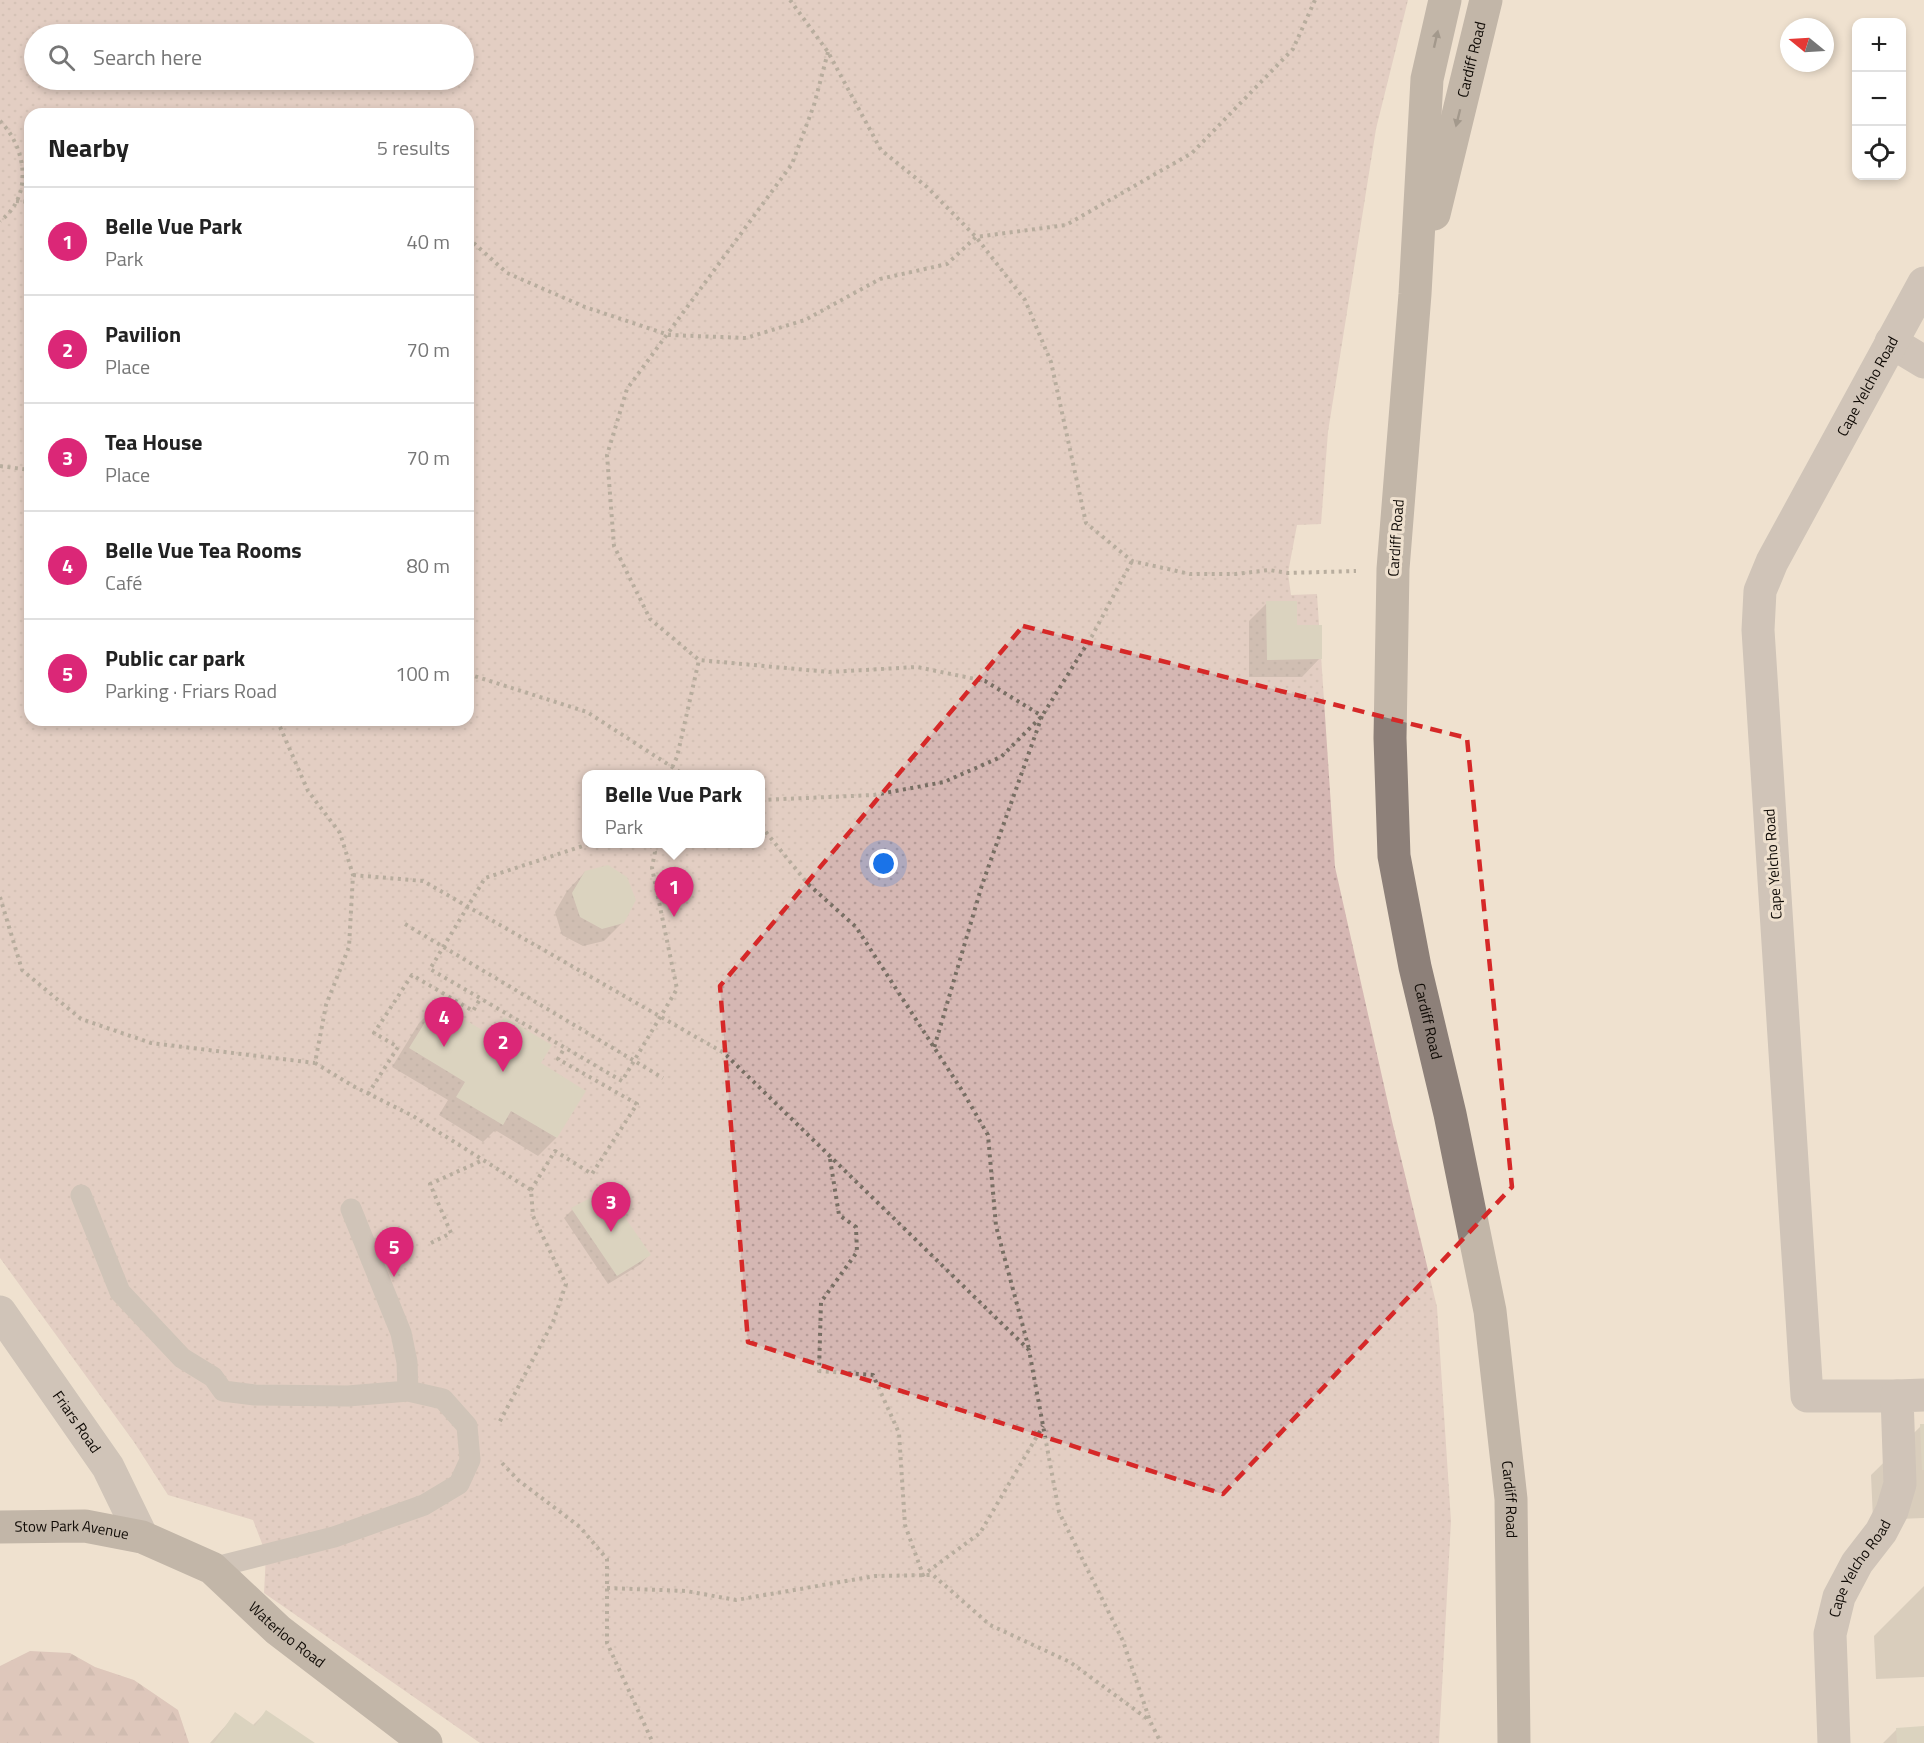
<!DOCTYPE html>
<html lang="en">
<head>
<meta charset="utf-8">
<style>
	:root { --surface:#fff; --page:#f6f6f6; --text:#222; --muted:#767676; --line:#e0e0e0; --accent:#db2777 }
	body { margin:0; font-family:"Titillium Web",sans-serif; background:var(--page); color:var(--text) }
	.controls { position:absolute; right:18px; top:18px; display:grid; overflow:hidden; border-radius:12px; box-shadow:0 3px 9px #0003 }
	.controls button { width:54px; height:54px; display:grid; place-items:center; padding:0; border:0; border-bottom:2px solid var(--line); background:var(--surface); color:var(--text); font:30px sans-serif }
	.compass { position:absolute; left:1780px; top:18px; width:54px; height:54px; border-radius:50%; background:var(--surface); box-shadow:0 3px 9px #0003; rotate:288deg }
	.you { position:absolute; left:884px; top:864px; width:21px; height:21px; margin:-15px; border:4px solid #fff; border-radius:50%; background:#1a73e8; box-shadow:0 0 0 9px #1a73e833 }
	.badge { display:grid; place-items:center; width:39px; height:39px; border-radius:50%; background:var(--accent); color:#fff; font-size:20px; font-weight:700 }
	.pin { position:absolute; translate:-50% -50px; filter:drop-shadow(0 2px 3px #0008) }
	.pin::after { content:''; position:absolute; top:32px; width:21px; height:18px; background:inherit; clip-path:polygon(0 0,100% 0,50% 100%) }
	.popup { position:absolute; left:582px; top:770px; width:183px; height:78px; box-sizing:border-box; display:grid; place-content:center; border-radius:12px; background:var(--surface); filter:drop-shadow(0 2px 4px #0005); font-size:20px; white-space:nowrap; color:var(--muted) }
	.popup b { font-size:22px; color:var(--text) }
	.popup::after { content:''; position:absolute; left:50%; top:100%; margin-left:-12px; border:12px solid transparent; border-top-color:var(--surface) }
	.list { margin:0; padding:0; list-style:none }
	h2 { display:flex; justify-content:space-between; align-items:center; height:78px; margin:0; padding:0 24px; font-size:26px }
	h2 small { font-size:20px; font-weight:400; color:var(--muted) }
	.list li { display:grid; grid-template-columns:39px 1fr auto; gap:18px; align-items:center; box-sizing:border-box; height:108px; padding:0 24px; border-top:2px solid var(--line) }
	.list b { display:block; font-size:22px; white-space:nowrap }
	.list p { margin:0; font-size:20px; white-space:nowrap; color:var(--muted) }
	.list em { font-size:20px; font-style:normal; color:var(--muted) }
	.icon { flex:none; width:33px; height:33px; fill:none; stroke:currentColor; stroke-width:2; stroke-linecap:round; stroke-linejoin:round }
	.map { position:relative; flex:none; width:1924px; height:1743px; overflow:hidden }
	.search { position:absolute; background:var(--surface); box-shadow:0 3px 9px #0003; left:24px; top:24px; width:450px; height:66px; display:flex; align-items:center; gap:15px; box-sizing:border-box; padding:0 21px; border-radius:33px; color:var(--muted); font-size:22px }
	.panel { position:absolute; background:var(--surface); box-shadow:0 3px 9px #0003; left:24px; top:108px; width:450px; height:618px; border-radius:18px }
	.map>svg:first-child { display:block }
	.grass { fill:url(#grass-dots); fill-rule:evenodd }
	.forest { fill:url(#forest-firs) }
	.shadow { fill:#0003 }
	.building { fill:#c4c1ac }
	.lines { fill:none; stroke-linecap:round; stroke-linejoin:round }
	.path { stroke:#776e63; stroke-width:4; stroke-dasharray:3 4.5; stroke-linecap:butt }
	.service { stroke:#aaa09b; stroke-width:21 }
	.minor { stroke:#aaa09b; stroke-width:33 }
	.secondary { stroke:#8d8079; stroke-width:33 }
	.oneway { fill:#48403a }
	.marked { fill:none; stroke:#d62828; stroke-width:4.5; stroke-dasharray:12 8; stroke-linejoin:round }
	.labels { text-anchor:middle; stroke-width:6; stroke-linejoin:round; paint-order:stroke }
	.street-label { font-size:15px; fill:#100b06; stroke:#efe1cf }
</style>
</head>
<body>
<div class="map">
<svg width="1924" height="1743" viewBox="0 0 1924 1743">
	<defs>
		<pattern id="grass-dots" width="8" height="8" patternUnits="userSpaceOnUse" patternTransform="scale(1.5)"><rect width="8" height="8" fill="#d5b7b3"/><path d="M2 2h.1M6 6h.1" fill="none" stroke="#b69c98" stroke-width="1.8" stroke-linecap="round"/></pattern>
		<pattern id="forest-firs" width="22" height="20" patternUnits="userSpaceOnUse" patternTransform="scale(1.5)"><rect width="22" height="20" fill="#caa7a3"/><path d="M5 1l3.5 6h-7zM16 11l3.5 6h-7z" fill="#ac8e8b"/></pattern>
	</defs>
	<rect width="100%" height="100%" fill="#efe1cf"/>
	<path class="grass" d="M0,0H1408L1376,129L1328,432L1321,524L1297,525L1288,573L1291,595L1317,594L1335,867L1392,1121L1437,1307L1451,1521L1439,1743H480L264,1593L266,1554L253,1520L168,1495L134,1442L0,1258ZM34,34H464V80H34ZM30,114H468V720H30ZM587,774H761V844H587Z"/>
	<path class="forest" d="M30,1651L70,1653L95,1667L134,1680L178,1710L189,1743H0V1666Z"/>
	<path class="shadow" d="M1267,603L1295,626L1320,658L1302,677H1249V621Z
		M585,872L622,923L604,941L583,946L562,935L555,912L567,891Z
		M437,1005L488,1035L504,1019L539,1063L584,1091L556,1138L538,1156L495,1130L483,1142L439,1115L448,1100L392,1067L419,1023Z
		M572,1210L649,1255L641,1264L608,1284L564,1218Z
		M1924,1425V1518L1873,1520L1871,1475L1921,1426Z
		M1924,1586V1677L1876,1679L1874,1636Z
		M266,1712L312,1743H210L236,1714L252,1726Z
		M1924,1728V1743H1883L1897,1729Z"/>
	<path class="building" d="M1266,601H1297V625H1322V659L1267,660Z
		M608,865L627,877L636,900L624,923L602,929L580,917L572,893L585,871Z
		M437,1003L492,1036L504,1017L552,1045L541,1063L586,1091L557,1138L511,1111L503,1125L456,1097L465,1082L409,1048Z
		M606,1190L651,1255L617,1276L571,1208Z
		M1920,1424H1924V1470H1922Z
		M266,1710L315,1743H214L235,1712L255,1726Z
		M1924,1726V1743H1897L1896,1728Z"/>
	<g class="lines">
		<path class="path" d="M790,0L828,52L881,150L927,187L976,237L1025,300L1051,362L1086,523L1132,561L1190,574H1236L1269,570L1288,573L1356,571
			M828,52L814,105L792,164L627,389L607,455L614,546L650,619L699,660L829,672L917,667L985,681L1042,716L982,885L934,1048
			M0,121C26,147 34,196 0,221
			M16,201L30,202
			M468,238L507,273L585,307L669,335L746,338L805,320L880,279L947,264L976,237L1066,225L1192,153L1293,49L1315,0
			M0,466L30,470
			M468,674L587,712L683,774
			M277,720L308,791L340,833L353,875L349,947L326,1005L315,1063L353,1086L413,1116L531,1190L533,1216L566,1284L553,1322L499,1423
			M669,774L677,757L699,660
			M761,800L874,795L944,782L1001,757L1042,716L1092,636L1132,561
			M761,826L808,884L856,927L963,1092L988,1135L996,1226L1029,1349
			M589,844L485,878L430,969L622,1081L677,989L652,868L655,852L650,844
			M353,875L423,881L724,1053L1029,1350L1059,1512L1123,1641L1150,1721L1161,1743
			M0,897L22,970L81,1019L151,1043L315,1063
			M405,924L663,1078
			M368,1094L398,1047L374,1033L412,975L473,1011L480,999
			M830,1159L839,1215L856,1227L857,1252L821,1302L819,1371L873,1375L899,1433L905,1525L923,1575L980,1533L1043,1426
			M531,1190L555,1151L592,1174L637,1104L558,1059L565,1047
			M431,1243L451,1233L430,1184L483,1160
			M502,1463L518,1480L580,1527L607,1559V1643L653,1743
			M607,1588L686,1591L736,1600L875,1576L933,1575L990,1625L1070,1662L1149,1720"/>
		<path class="service" d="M81,1195L120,1292L182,1358L213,1377L223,1391L255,1395L348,1396L408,1391L443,1399L467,1426L470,1460L459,1484L424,1505L334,1537L212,1568
			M351,1209L401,1333L407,1362L408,1391"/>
		<g class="minor">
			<path d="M1891,342L1924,362"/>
			<path id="s1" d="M0,1312L108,1467L142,1537"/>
			<path id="s2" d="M1897,1396H1807L1758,630L1760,591L1772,562L1924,283"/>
			<path id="s3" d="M1834,1743L1830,1634L1839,1597L1857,1563L1881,1532L1892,1511L1900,1484L1897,1396L1924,1395"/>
		</g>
		<g class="secondary">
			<path id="s4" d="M1445,0L1427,79L1415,294L1393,569L1390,738L1394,856L1415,967L1450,1114L1490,1311L1511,1499L1514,1743"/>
			<path id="s5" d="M1434,214L1486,0"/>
			<path id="s6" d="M0,1527L85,1526L142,1537L212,1568L278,1630L426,1743"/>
		</g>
	</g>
	<defs><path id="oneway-solid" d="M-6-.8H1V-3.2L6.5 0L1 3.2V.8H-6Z" transform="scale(1.5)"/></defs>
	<g class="oneway">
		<use href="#oneway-solid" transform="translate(1436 39) rotate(-77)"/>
		<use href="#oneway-solid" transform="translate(1458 118) rotate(104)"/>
	</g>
	<path d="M0 0H1924V1743H0ZM1023,626L1467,738L1512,1187L1223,1494L748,1342L720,986Z" fill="#efe1cf" fill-opacity=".55" fill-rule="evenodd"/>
	<path class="marked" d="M1023,626L1467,738L1512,1187L1223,1494L748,1342L720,986Z"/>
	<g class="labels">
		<g class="street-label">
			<text dy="5" stroke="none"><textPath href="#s5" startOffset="159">Cardiff Road</textPath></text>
			<text dy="5" stroke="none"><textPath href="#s2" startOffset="1128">Cape Yelcho Road</textPath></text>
			<text transform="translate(1396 538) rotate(-86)" y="5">Cardiff Road</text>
			<text transform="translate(1773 864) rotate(-94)" y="5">Cape Yelcho Road</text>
			<text dy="5" stroke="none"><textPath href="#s4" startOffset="1028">Cardiff Road</textPath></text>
			<text dy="5" stroke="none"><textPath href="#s1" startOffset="134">Friars Road</textPath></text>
			<text dy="5" stroke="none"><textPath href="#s4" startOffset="1514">Cardiff Road</textPath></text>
			<text dy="5" stroke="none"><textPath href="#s6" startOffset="72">Stow Park Avenue</textPath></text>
			<text dy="5" stroke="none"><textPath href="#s3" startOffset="182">Cape Yelcho Road</textPath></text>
			<text dy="5" stroke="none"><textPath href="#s6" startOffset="320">Waterloo Road</textPath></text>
		</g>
	</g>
</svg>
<div class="controls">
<button>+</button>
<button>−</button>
<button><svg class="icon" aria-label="locate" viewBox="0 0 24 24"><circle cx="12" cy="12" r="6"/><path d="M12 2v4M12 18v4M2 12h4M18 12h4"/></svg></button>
</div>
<svg class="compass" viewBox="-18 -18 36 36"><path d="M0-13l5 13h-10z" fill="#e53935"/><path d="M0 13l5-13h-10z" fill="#767676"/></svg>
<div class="you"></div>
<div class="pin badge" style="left:674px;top:917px">1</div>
<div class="popup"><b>Belle Vue Park</b>Park</div>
<div class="pin badge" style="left:503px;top:1072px">2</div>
<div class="pin badge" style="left:611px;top:1232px">3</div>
<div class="pin badge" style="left:444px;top:1047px">4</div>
<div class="pin badge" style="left:394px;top:1277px">5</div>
<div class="search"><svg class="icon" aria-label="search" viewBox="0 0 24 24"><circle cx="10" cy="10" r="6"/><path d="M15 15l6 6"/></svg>Search here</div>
<section class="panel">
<h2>Nearby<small>5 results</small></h2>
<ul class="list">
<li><span class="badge">1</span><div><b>Belle Vue Park</b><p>Park</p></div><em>40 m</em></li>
<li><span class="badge">2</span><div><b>Pavilion</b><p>Place</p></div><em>70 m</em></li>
<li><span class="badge">3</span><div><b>Tea House</b><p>Place</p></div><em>70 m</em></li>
<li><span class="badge">4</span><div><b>Belle Vue Tea Rooms</b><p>Café</p></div><em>80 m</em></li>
<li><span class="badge">5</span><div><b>Public car park</b><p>Parking · Friars Road</p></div><em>100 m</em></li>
</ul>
</section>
</div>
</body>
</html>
